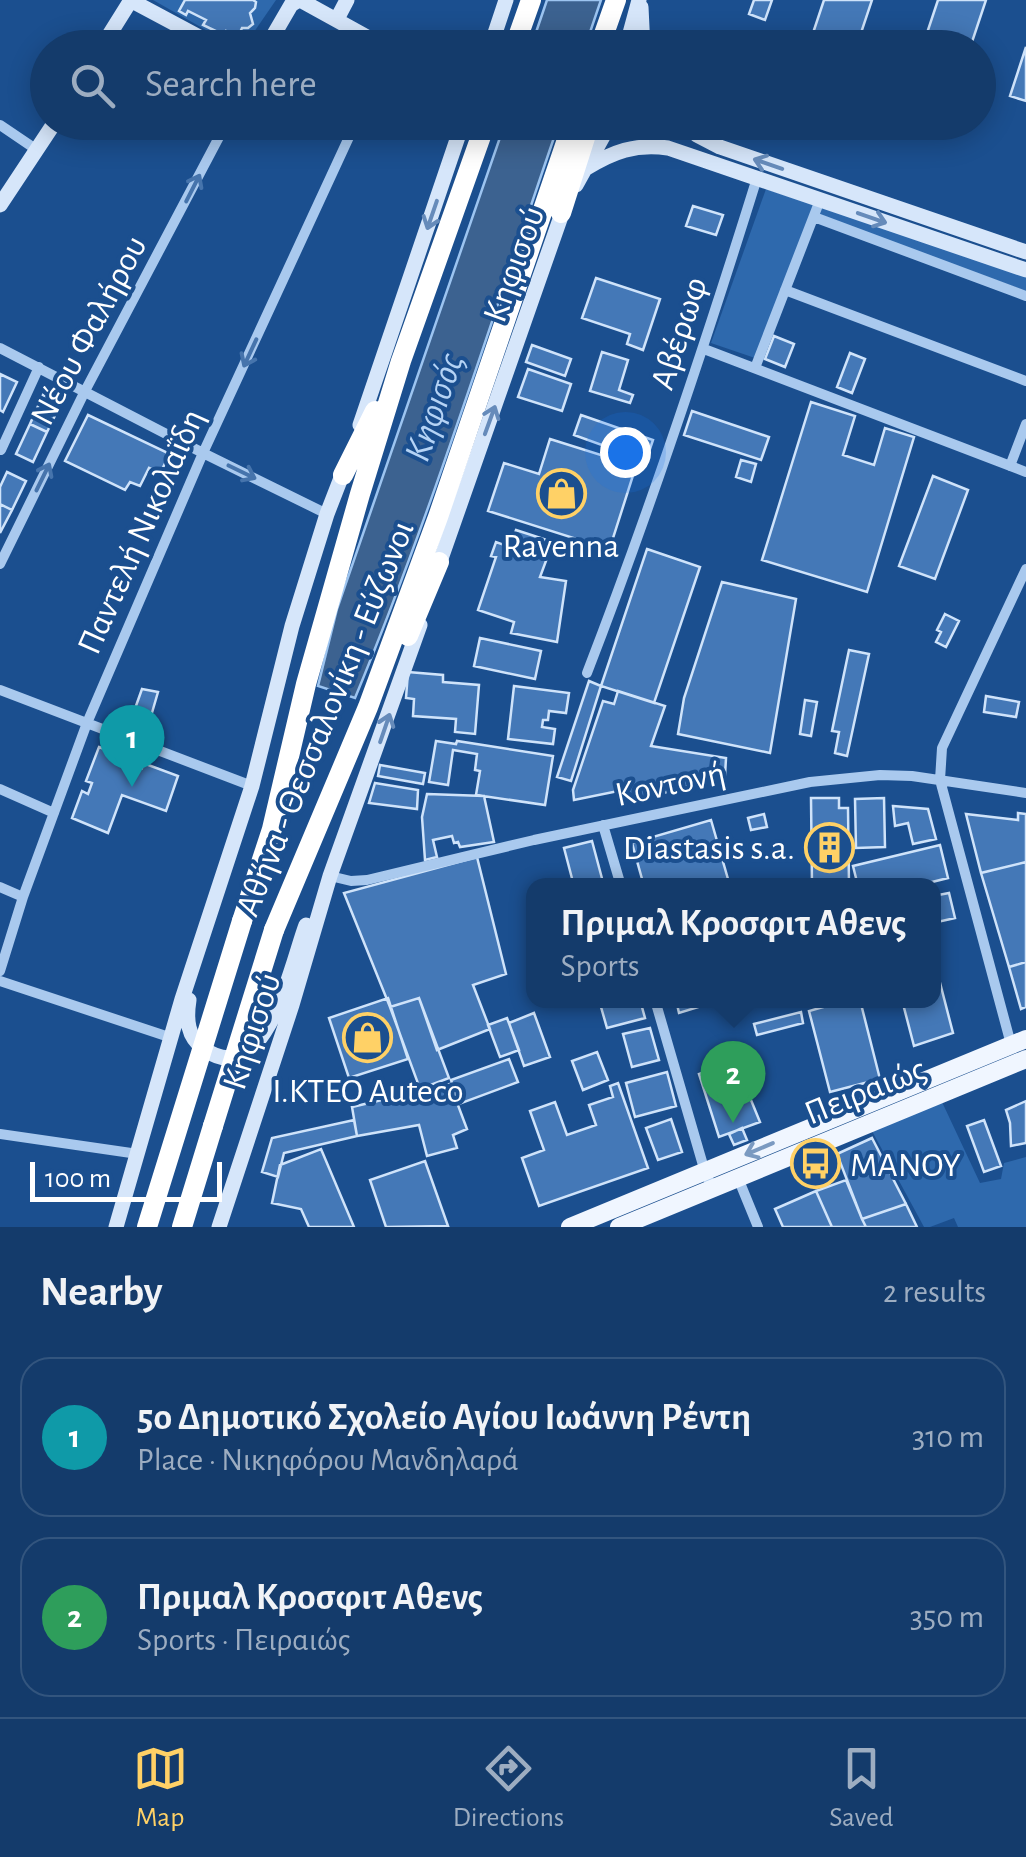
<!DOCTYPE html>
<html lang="en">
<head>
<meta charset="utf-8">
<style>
	:root { --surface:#143b6b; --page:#1d4271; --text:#f1f3f6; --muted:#9dadc1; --line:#33557e; --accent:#ffd166 }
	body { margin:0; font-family:"Alegreya Sans",sans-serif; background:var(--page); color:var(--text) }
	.scale { position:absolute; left:30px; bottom:25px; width:192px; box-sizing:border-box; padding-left:10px; border:5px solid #fff; border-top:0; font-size:28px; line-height:35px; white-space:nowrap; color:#fff; -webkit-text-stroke:8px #1b4f8f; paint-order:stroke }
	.you { position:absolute; left:625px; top:452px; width:35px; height:35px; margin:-25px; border:8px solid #fff; border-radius:50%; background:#1a73e8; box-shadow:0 0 0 15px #1a73e833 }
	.badge { display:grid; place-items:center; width:65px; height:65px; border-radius:50%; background:var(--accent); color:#fff; font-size:32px; font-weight:700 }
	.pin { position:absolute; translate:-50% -82px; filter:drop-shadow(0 2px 5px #0008) }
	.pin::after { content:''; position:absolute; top:52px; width:35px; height:30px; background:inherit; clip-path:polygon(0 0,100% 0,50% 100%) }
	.popup { position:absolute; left:526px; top:878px; width:415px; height:130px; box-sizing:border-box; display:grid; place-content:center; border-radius:20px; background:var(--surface); filter:drop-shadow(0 2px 8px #0005); font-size:32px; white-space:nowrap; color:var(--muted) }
	.popup b { font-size:38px; color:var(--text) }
	.popup::after { content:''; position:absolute; left:50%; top:100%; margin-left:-20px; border:20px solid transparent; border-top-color:var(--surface) }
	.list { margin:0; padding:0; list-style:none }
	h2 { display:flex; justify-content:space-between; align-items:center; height:130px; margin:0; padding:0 40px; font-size:42px }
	h2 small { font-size:32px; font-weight:400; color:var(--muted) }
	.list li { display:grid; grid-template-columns:65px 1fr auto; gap:30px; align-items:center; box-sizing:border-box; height:160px; margin:0 20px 20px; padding:0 20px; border:2px solid var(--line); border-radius:30px }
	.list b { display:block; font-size:38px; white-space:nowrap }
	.list p { margin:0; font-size:32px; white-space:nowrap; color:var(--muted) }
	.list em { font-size:32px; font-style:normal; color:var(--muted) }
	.icon { flex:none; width:55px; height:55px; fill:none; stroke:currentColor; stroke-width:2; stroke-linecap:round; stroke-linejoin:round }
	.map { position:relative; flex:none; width:1026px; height:1227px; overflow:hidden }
	.search { position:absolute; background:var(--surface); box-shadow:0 5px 25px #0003; left:30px; right:30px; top:30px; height:110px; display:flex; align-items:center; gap:25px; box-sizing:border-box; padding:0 35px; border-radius:55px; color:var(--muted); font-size:38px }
	.sheet { height:490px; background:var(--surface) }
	nav { display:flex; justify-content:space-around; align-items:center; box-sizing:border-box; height:140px; border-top:2px solid var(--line); background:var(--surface); font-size:28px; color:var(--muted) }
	nav a { display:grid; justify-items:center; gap:5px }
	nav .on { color:var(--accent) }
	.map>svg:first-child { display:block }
	.green { fill:#2e69ad }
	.water { fill:#3c6290; stroke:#9cc4f0; stroke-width:2.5 }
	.building { fill:#4478b7; stroke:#cfe3fa; stroke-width:2.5 }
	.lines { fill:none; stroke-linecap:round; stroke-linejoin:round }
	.street { stroke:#a9c9ee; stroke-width:10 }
	.secondary { stroke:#d6e6fa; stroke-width:15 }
	.primary { stroke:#f0f6ff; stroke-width:18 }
	.highway { stroke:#fff; stroke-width:20 }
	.highway-bridge { stroke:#fff; stroke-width:20 }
	.oneway { stroke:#668bba }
	.oneway2 { stroke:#4674ac }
	.oneway3 { stroke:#7b9ac1 }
	.labels { text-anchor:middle; stroke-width:8; stroke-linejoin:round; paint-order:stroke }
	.street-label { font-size:35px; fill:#fff; stroke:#1b4f8f }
	.poi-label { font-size:35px; fill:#fff; stroke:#1b4f8f }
	.water-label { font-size:38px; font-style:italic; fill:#b5d3f5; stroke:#1b4f8f }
</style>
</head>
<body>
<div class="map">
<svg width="1026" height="1227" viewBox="0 0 1026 1227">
	<rect width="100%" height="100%" fill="#1b4f8f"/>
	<path class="green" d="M153,0H276L243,48L236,47Z
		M766,189L1026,276V291L812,213L755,358L711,343Z
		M942,1102L980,1183L1001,1179L1004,1163L1026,1157V1227H958L954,1218L930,1227H924L872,1131Z"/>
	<path class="water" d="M547,0H601L585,47H531Z
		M505,123H559C493,315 433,510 355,698L318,686L337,609Z"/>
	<path class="building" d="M185,0H253L256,2L255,8L250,13L253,24L248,28H242L238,37L226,31L224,35L203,25L206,20L188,11L186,15L179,11Z
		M754,0H772L765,20L749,14Z
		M824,0H872L856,48L813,33Z
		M938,0H986L970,48H922Z
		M1026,47V101L1010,96Z
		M693,206L723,215L716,235L686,226Z
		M596,278L660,299L643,350L627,344L630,334L582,318Z
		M774,336L794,344L785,367L765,359Z
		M532,345L571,359L565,376L526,362Z
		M602,352L628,360L619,390L633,395L630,403L590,391Z
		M850,353L865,359L852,393L837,387Z
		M528,369L571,384L562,411L518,397Z
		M0,374L17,382L3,412L0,410Z
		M43,395L61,403L47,432L30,424Z
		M811,402L855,416L843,455L874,465L885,428L914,437L867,592L762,560Z
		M692,411L769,437L761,460L684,435Z
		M88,415L170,454L160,473L149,468L140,486L130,482L125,490L65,461Z
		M581,415L653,440L646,461L574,435Z
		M30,424L47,432L33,462L16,454Z
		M550,439L636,466L607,557L578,548L580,540L488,511L504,463L539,474Z
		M741,460L756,464L751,482L736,477Z
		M7,472L26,481L12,510L0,504V487Z
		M933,476L968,490L935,579L899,566Z
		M0,504L12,510L0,533Z
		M516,530L553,542L540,577L566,581L557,642L511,633L514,622L478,610L496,557L491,556L496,542L510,547Z
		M647,549L700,567L654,703L601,686Z
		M722,582L796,599L770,753L678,734L684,698Z
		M945,614L959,621L946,647L936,642L941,632L937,630Z
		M480,638L541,651L535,679L474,666Z
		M849,650L869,654L847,756L835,753L839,732L832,731Z
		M408,672L443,675V682L479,685L475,734L455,732L456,719L413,716L414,699L406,698Z
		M589,681L601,686L571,781L557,777Z
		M514,686L569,693L566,713L549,711L548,720H543L542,727L555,729L553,744L508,739Z
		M142,689L158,692L149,723L132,717Z
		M618,691L665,706L651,746L726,758L725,776L663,793L623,801V790L574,800L573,790L603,701L614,704Z
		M986,696L1019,702L1016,717L984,712Z
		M805,700L817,702L811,736L800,734Z
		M436,741L456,744L457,741L553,756L545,805L476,795L480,771L475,770L477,754L453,750L448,785L429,782Z
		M99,747L133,760L132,764L142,768L143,763L178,776L166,811L122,795L108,833L72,818L82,791L88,794L92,783L86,781Z
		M380,765L425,773L423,784L378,776Z
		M375,783L418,790L417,809L369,803Z
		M427,794L484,796L494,842L460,847L458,842L454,843L452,836L433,840L437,857L425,860L422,817Z
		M811,798H839V808H848L849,886H812Z
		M884,798L885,847L856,848L855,799Z
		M893,806L928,809L936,839L913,844L908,823L895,826Z
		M1018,813L1026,814V862L981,873L966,814L1018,820Z
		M764,814L767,827L751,830L748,818Z
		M711,820L730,886H644L632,843Z
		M592,841L604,886H574L564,848Z
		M940,845L948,878L916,886H858L853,866Z
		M477,857L506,974L473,985L490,1029L437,1050L419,998L390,1007L344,893Z
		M1026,862V962L1009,967L981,873Z
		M949,893L955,918L933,923V896Z
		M1026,962V1007L1021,1009L1009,967Z
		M938,975L953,1033L914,1046L902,1000H933V976Z
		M388,998L408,1059L349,1078L329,1018Z
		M419,998L449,1078L420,1089L390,1007Z
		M599,1000H640L645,1018L607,1028Z
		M676,1000H721L679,1013Z
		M860,1000L880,1079L830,1092L809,1011L823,1007L822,1000Z
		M801,1012L803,1023L757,1035L754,1024Z
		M534,1013L550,1057L524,1066L509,1023Z
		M507,1018L519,1050L500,1057L488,1025Z
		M650,1028L659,1060L632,1067L623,1034Z
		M597,1052L608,1080L583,1090L572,1061Z
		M509,1059L518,1082L459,1104L451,1080Z
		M735,1061L760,1122L719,1137L699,1074Z
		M667,1072L676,1106L635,1117L626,1083Z
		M618,1083L648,1168L539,1206L522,1158L544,1150L530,1111L555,1102L567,1135L596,1125L589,1105L613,1097L610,1086Z
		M450,1084L467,1129L453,1135L457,1148L427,1156L419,1125L357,1136L352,1107Z
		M1026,1101V1143L1011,1146L1010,1123L1006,1110Z
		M671,1119L682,1152L658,1160L646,1128Z
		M354,1120L357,1136L284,1153L278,1177L262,1172L272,1138Z
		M984,1120L1001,1166L984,1172L967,1126Z
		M742,1128L747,1140L734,1145L729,1134Z
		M872,1138L906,1204L862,1219L837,1154Z
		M321,1149L354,1227H309L301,1209L272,1203L280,1165Z
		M425,1161L448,1226L386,1227L370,1180Z
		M846,1180L862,1219L866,1227H832L816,1191Z
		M816,1191L832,1227H783L775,1209Z
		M906,1204L917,1227H866L862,1219Z"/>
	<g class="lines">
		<path class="street" d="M0,125L37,150
			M814,217L1026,296
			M785,290L1026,381
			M0,348L203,453L327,514
			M704,349L1026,472
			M755,368L820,200
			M1,450L39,367
			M1010,466L1026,424
			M0,564L85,391L227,122
			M587,673C650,510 705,345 757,178
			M0,690L252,786
			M0,789L54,813
			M603,825L621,886
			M330,876L351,881L367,880L534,840L810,782L880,775L912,776L1026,793
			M0,887L23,897
			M0,971L23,897L87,723L203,453L356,122
			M0,981L172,1038
			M655,1000L705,1172L713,1189
			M1012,1048L940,780L942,748L1026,569
			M0,1134L138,1154
			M738,1178L758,1227"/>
		<path class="secondary" d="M130,0L220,48
			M300,0L387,48
			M641,7L643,48
			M337,19L347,0
			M101,48L131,0
			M266,48L291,5L299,0
			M490,48L506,0
			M626,48L639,0
			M682,122L697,135L720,147L1026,252
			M585,169C612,152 636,143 668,148L1026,270
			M576,185L611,122
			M0,205L55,122
			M360,425L463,122
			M437,570L565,205
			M189,1000C186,1019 187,1037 204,1049C266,1093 292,961 306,925
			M116,1227L182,999L252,786L292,626L327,514L346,465
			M219,1227L292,1005L330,876L420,625"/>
		<path class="primary" d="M570,1227L1026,1039
			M619,1227L1026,1059"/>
		<path class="highway" d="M514,48L531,0
			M599,48L616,0
			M561,213L590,122
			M343,475L375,411
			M408,636L439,562
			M242,921L272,829L306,684L360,494L401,361L486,122
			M274,930L368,707L438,517L573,122
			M182,1227L213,1126"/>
		<path class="highway-bridge" d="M213,1126L274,930
			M147,1227L242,921"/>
	</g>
	<defs><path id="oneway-shaft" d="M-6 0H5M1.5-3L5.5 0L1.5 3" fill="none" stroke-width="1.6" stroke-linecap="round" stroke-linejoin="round" transform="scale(2.5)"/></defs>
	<g class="oneway">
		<use href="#oneway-shaft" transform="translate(768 164) rotate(-161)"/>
		<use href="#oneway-shaft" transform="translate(432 215) rotate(109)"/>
		<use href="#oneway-shaft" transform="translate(872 218) rotate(19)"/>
		<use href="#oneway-shaft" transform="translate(490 420) rotate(-70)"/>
		<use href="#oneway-shaft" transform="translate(385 728) rotate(-71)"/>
	</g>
	<g class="oneway2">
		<use href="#oneway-shaft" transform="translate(193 188) rotate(-63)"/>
		<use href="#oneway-shaft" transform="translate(250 353) rotate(115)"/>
		<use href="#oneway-shaft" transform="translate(242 472) rotate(26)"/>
		<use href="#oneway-shaft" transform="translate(43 477) rotate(-64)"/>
	</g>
	<use class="oneway3" href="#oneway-shaft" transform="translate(759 1149) rotate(157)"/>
	<defs>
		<symbol id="shop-ring" viewBox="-11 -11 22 22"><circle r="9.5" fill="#1b4f8f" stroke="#ffd166" stroke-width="1.5"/><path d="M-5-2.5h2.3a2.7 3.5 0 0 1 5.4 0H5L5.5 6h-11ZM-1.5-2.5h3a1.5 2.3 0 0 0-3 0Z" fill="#ffd166"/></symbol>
		<symbol id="building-ring" viewBox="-11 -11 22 22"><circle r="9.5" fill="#1b4f8f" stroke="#ffd166" stroke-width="1.5"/><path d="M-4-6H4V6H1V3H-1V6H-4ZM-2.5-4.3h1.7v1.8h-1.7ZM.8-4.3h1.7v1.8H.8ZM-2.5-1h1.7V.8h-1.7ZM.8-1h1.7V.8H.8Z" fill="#ffd166"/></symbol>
		<symbol id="bus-ring" viewBox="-11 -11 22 22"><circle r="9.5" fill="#1b4f8f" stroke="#ffd166" stroke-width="1.5"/><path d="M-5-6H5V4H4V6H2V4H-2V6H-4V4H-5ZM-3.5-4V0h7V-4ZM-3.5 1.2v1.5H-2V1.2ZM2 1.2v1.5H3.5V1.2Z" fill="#ffd166"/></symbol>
	</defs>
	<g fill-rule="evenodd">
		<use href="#shop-ring" x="534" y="466" width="55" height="55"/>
		<use href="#building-ring" x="802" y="820" width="55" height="55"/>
		<use href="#shop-ring" x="340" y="1010" width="55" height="55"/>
		<use href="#bus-ring" x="788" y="1136" width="55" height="55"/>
	</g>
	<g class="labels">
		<g class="street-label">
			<text transform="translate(513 264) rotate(-70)" y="12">Κηφισού</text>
			<text transform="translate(88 330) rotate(-62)" y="12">Νέου Φαλήρου</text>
			<text transform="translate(678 333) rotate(-72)" y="12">Αβέρωφ</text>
			<text transform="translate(140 531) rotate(-66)" y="12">Παντελή Νικολαΐδη</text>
			<text transform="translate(324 718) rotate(-68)" y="12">Αθήνα - Θεσσαλονίκη - Εύζωνοι</text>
			<text transform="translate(670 783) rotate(-12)" y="12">Κοντονή</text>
			<text transform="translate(251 1031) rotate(-72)" y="12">Κηφισού</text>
			<text transform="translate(865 1090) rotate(-22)" y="12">Πειραιώς</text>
		</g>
		<g class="poi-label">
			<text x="561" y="557">Ravenna</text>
			<text x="795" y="859" text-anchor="end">Diastasis s.a.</text>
			<text x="368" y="1102">Ι.ΚΤΕΟ Auteco</text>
			<text x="850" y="1176" text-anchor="start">ΜΑΝΟΥ</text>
		</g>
		<g class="water-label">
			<text transform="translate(433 407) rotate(-71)" y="13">Κηφισός</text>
		</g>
	</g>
</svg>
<div class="scale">100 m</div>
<div class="you"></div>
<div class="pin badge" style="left:132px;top:787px;background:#0f9aa8">1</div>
<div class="pin badge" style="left:733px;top:1123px;background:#2e9e5b">2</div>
<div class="popup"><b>Πριμαλ Κροσφιτ Αθενς</b>Sports</div>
<div class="search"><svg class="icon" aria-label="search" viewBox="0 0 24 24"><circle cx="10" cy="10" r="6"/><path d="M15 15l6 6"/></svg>Search here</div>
</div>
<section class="sheet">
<h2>Nearby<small>2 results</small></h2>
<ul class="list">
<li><span class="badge" style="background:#0f9aa8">1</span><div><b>5ο Δημοτικό Σχολείο Αγίου Ιωάννη Ρέντη</b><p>Place · Νικηφόρου Μανδηλαρά</p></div><em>310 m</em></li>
<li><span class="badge" style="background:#2e9e5b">2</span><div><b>Πριμαλ Κροσφιτ Αθενς</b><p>Sports · Πειραιώς</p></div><em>350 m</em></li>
</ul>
</section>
<nav>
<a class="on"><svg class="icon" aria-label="map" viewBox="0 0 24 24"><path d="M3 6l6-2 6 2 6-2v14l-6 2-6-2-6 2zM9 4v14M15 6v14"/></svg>Map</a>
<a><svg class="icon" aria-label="directions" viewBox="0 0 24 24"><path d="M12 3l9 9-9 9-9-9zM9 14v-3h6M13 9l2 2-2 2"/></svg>Directions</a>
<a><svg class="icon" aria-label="saved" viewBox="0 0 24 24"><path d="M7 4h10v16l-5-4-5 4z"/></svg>Saved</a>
</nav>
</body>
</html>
